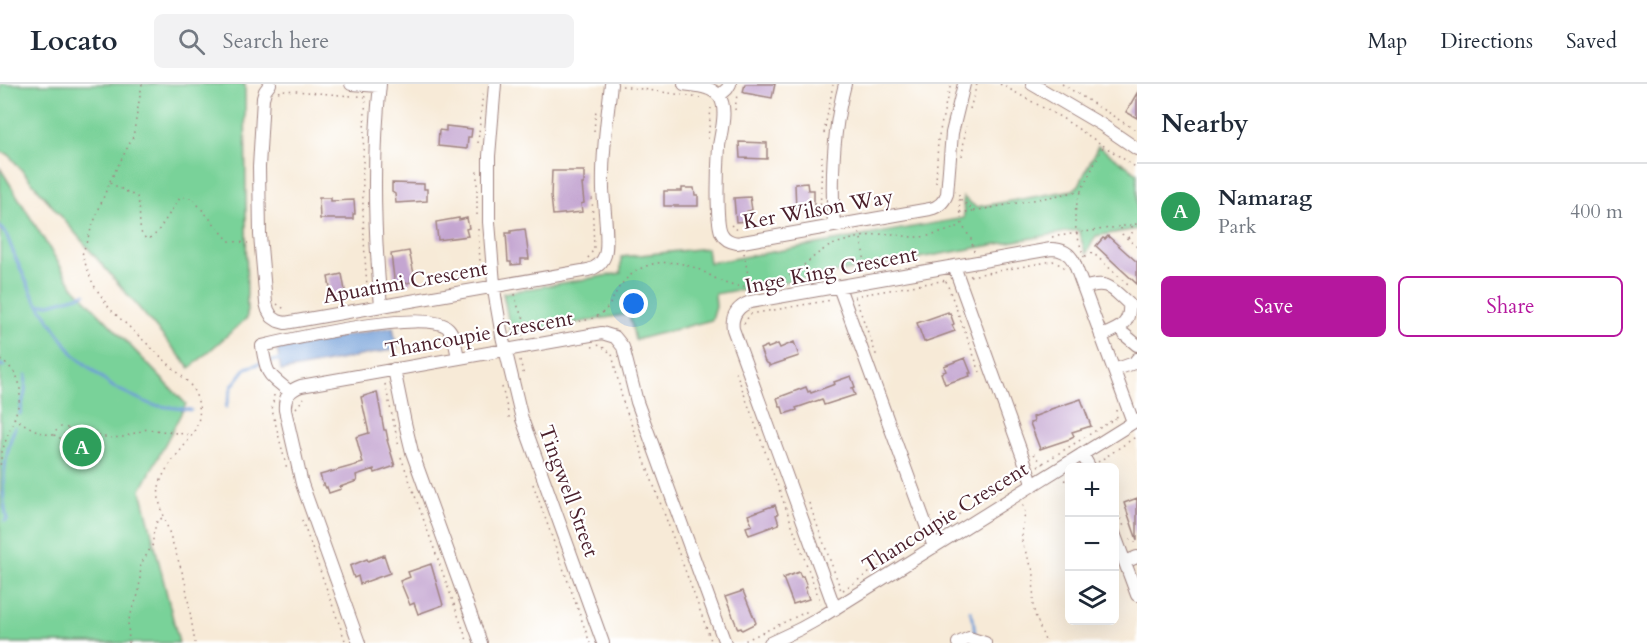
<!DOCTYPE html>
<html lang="en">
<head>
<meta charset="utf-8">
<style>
	:root { --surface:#fff; --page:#f2f2f3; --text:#1f2937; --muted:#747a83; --line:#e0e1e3; --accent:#b5179e }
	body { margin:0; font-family:Cardo,serif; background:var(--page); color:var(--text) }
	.controls { position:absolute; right:18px; bottom:18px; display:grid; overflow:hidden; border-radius:9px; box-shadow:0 6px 24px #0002 }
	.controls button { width:54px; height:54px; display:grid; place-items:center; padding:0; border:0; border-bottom:2px solid var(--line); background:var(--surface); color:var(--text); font:30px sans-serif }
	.you { position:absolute; left:634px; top:220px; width:21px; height:21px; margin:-15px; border:4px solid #fff; border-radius:50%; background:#1a73e8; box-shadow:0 0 0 9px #1a73e833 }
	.badge { display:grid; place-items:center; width:39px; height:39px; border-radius:50%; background:var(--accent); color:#fff; font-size:20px; font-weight:700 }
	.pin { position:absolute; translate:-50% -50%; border:3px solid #fff; box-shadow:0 2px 6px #0006 }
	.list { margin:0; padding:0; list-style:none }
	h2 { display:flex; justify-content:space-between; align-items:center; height:78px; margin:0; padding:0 24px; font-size:26px }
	h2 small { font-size:20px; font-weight:400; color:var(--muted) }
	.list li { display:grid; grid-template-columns:39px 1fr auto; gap:18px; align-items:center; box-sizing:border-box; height:96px; padding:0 24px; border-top:2px solid var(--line) }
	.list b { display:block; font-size:22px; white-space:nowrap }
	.list p { margin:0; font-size:20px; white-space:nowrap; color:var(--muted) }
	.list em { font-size:20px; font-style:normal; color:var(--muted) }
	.actions { display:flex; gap:12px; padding:18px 24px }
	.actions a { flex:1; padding:14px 0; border:2px solid var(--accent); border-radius:9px; text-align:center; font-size:21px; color:var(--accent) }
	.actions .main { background:var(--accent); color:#fff }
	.icon { flex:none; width:33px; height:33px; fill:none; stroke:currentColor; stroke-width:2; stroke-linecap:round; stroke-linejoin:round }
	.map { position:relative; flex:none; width:1137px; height:559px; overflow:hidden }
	header { display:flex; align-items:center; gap:36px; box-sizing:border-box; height:84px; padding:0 30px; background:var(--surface); border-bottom:2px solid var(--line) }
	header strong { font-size:28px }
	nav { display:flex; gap:33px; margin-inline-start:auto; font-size:21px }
	.search { width:420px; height:54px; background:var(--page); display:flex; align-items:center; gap:15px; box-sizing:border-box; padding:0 21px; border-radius:9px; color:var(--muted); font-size:22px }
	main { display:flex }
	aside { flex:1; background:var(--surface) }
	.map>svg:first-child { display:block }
	.green { fill:#79d299; stroke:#627862; stroke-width:1.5 }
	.water { fill:#6f9dd7; stroke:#5c5e81; stroke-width:1.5 }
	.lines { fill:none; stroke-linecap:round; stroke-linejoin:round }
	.stream { stroke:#6f9dd7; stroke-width:3 }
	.building { fill:#c4a6d1 }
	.minor-casing { stroke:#a08481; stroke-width:14 }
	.path { stroke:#a08481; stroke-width:1.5; stroke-dasharray:1.5 4.5; stroke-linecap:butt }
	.minor { stroke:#fff; stroke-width:12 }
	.labels { text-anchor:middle; stroke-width:4.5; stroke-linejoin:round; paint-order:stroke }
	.street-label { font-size:21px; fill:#4a1f2b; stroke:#fff }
</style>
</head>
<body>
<header>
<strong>Locato</strong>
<div class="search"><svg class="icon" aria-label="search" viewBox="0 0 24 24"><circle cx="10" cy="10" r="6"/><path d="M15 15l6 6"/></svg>Search here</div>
<nav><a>Map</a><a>Directions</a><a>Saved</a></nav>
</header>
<main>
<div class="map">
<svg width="1137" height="559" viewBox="0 0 1137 559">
	<rect width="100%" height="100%" fill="#fff"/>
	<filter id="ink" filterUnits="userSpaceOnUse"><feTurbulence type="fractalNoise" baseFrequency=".0167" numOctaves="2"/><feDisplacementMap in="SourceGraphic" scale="12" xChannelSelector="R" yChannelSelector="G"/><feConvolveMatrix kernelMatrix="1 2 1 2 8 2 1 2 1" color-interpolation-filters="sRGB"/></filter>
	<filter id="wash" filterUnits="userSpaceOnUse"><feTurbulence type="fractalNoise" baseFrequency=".008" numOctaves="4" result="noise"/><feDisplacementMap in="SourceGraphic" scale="24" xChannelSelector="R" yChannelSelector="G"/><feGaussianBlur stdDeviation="1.35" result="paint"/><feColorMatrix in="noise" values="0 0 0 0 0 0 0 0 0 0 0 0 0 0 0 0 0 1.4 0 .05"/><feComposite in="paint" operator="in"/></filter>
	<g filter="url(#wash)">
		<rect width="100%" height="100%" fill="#f7ead7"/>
		<path class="green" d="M2,0H245L247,234L190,284L8,70L0,68V1Z
			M1098,62L1137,89V145L1096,152L1086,170L1078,146L715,210L716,223L712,236L635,256L629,230L511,250L503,209L621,189V173L707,164L709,179L964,134L963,113L976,123L1073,106L1079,101Z
			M0,84L72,201L186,320L141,406L179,559H0Z"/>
		<path class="water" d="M393,243L397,265L281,287L277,264Z"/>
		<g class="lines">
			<path class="stream" d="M0,143L7,152L16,175L34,214L73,270L113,303L152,321L191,326
				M39,221L50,220L85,210
				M268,278L282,275
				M0,281L4,282
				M226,323L232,302L246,284L262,279
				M20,330L25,308L26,291
				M5,437L7,436C0,406 4,372 15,343
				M970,527L973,534L975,550"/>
		</g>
		<g id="blocks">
			<path class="building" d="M745,0H775L772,14L745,9L743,8Z
				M1137,9V34L1126,28Z
				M446,42L472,45L471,53H468L467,65L438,62L439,46L446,47Z
				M739,58L767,59V75L740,74Z
				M552,87H584V100H582L584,119L581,120L582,128L553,131L551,112Z
				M392,99L424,100V105H427V117L396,119L395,110L392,108Z
				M807,99L808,106H814V126L800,127V125L796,126L795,100Z
				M682,104H694L695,111H698V122H664V107H682Z
				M750,113L752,126L747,127L748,135L746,136V137L736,138L734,114Z
				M319,114H331V117L354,116L355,130H353V135H320Z
				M459,134V136L467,134L469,144L466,145L468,152L438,156L436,138Z
				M525,145L529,175H521V180L511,181V178H508L506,149H511V147Z
				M1108,152L1137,178V200L1096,162L1103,154L1105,155Z
				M409,167L415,194H411V198L395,202L391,170Z
				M342,190L346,212L332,214L328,193Z
				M948,228V230L950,229L954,240L952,241L955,247L924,258L917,239Z
				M794,258L799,272L769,282V280L765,278L760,265L767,262L768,264L778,260L780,264Z
				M965,274L971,289H969L970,292L945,300L941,289L946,287L944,282Z
				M851,292L855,303L852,304L855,311L824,321L822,315L796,324L797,326L784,330L782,323H780L777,314L806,303L808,308L810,307L811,309L835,300L834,298Z
				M377,308L384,346H386L388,356H387L395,382L375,389L374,385L356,391L357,397L340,403L341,405L329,409L327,403L326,404L324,400L323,401L320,391L363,379L356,353L369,349L361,313Z
				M1081,315L1091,342L1072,348L1074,352L1070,354V355L1040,365L1030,339L1034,338L1033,333L1046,328L1051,325Z
				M1137,414V456L1124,419Z
				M775,421L778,430L776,431L779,440L749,451L746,443L752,441L748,431Z
				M384,471L390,489L360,500L358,492L354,494L350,482L367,475L368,477Z
				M431,480L443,521L418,530L414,519L410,521L400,497L410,493L408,488Z
				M799,488L801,493L803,492L807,503L805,504L809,515L793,520L783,494Z
				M743,507L756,539L742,546L741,544L738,545L725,513Z"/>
		</g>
	</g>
	<g filter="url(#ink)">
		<use href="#blocks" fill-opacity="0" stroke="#a08481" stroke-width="1.5"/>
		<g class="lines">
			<defs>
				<path id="minor" d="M270,0L265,7L263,14L259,83L260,151L266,219L268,226L272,233L278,237L285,239L588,186C596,184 602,180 605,171C609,159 604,121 603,106C602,71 607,35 611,0
					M351,0L379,2
					M380,0C372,75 374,147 381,222
					M495,0L489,72V138L495,212L502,252L522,335L603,559
					M684,0C695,2 711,2 719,12C728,24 721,48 719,62C718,77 715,140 722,150C725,156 731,158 737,159L930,125C939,123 944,118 947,110L952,49L964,0
					M1032,0L1102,41L1137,65
					M719,12L727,5L730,0
					M834,142C831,95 833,46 845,0
					M954,182L1033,401
					M839,203L934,463
					M1084,204C1108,195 1112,205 1129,220C1131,241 1118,245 1101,252
					M1125,251L1137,261
					M394,285L405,339L412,368L481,559
					M1114,286L1134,279L1137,275
					M290,308C267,289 267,292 262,262C292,255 427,224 448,244C455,251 456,265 458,274
					M1082,370L1090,384
					M1114,449L1137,511
					M1125,478L1137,473
					M835,525L733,245C731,232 737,223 750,218L1051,165C1061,165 1069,168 1074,178L1133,338
					M359,559L302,400L285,326C284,314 289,306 301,302L602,249L615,253L623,263L637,318L725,559
					M770,559L800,545L818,535L1137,336
					M958,559L969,554L985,559"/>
			</defs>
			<use href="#minor" class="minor-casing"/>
			<path class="path" d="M142,0L133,53L109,99L90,148L82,171L93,200L110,225L189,299C222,347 167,365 159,403C158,407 159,413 159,417L185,497L195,559
				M1000,0L1062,34L1137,84
				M1062,0L1137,47
				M622,2L682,11
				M278,8L285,6L351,12
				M358,12L366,13C361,80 362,146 368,213
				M687,12L700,14
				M970,25L977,0
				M735,26L737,10
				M594,47L596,25
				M824,49L833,1
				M708,55L711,24
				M478,59L483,7
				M962,72L966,42
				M110,99L137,113C142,126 137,140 143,153C147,154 148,155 152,153C159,149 173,122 181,113L192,114L229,157L248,159
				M936,99L938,56L946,18L951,0
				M1081,108C1070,134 1076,148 1084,173
				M959,110V114L974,127L1081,107L1104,61
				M959,115L962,141L971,155L974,167
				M960,129L973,127
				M477,131V85
				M820,133L822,72
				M731,141L739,147
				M1121,144L1122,150L1137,163
				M478,145L481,193
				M860,149L866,185
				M1052,153L1137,140
				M1128,154L1132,149V142
				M744,169L750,202
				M1085,172L1093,169L1128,201L1125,203
				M588,174L594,165L592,111
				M970,192L1053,177L1064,183
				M946,197L980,288
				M515,210C521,246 537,244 568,239C578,237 590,237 599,231C610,225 613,212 620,202C629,190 643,181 658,179C674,177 688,180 702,187C720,196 726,204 749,202C764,202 780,198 792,190C810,178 819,164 841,158C855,154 877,149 891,150C898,150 906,153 913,153C930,154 947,147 962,141
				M854,212L947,196
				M855,213L877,273
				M277,220L286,226
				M744,240L750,230L832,216
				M522,252L521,246L524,237
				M592,263L600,261L612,270L623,318L712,559
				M0,276C38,298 12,334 3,365C1,370 1,377 0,383
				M520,276L524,292
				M736,288L821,520
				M385,300L399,363
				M502,303L510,337
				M274,311L272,326L287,385
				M296,324L304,314
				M1116,326L1117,334
				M14,334C26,341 40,351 54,351L56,347L61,343L85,347L90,345L94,346L97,351L109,354L123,353L147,345L191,351
				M86,349L87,352L92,353L96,351
				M54,351L60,354L69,345
				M1034,370L1043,380
				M401,373L468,559
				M1098,378L1137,352
				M1038,382L1116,334
				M1064,396L1067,397L1070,395
				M533,400L590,559
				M1114,418L1125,445
				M809,419L841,506
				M1023,421L1025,429L1022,449V459L1034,489L1033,521L1035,531L1046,559
				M302,436L346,559
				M938,443L1019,394
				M1129,455L1137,459
				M843,506L919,456
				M129,559L128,538L139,508L141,480L153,460V451L157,437L164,433
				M740,559L808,527"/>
			<use href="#minor" class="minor"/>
		</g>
	</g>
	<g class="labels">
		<g class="street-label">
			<text transform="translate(818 125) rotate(-10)" y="7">Ker Wilson Way</text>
			<text transform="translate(831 186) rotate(-11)" y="7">Inge King Crescent</text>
			<text transform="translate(405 198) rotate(-10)" y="7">Apuatimi Crescent</text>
			<text transform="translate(479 250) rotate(-10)" y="7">Thancoupie Crescent</text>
			<text transform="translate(569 407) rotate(70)" y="7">Tingwell Street</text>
			<text transform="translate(945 433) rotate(-32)" y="7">Thancoupie Crescent</text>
		</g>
	</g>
</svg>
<div class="controls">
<button>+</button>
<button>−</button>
<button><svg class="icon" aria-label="layers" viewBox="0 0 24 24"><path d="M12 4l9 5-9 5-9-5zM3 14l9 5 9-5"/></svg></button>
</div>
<div class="you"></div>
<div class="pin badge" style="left:82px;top:363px;background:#2e9e5b">A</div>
</div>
<aside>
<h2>Nearby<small></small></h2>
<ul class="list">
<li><span class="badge" style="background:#2e9e5b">A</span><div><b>Namarag</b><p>Park</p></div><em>400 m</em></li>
</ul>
<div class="actions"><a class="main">Save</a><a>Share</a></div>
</aside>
</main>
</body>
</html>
